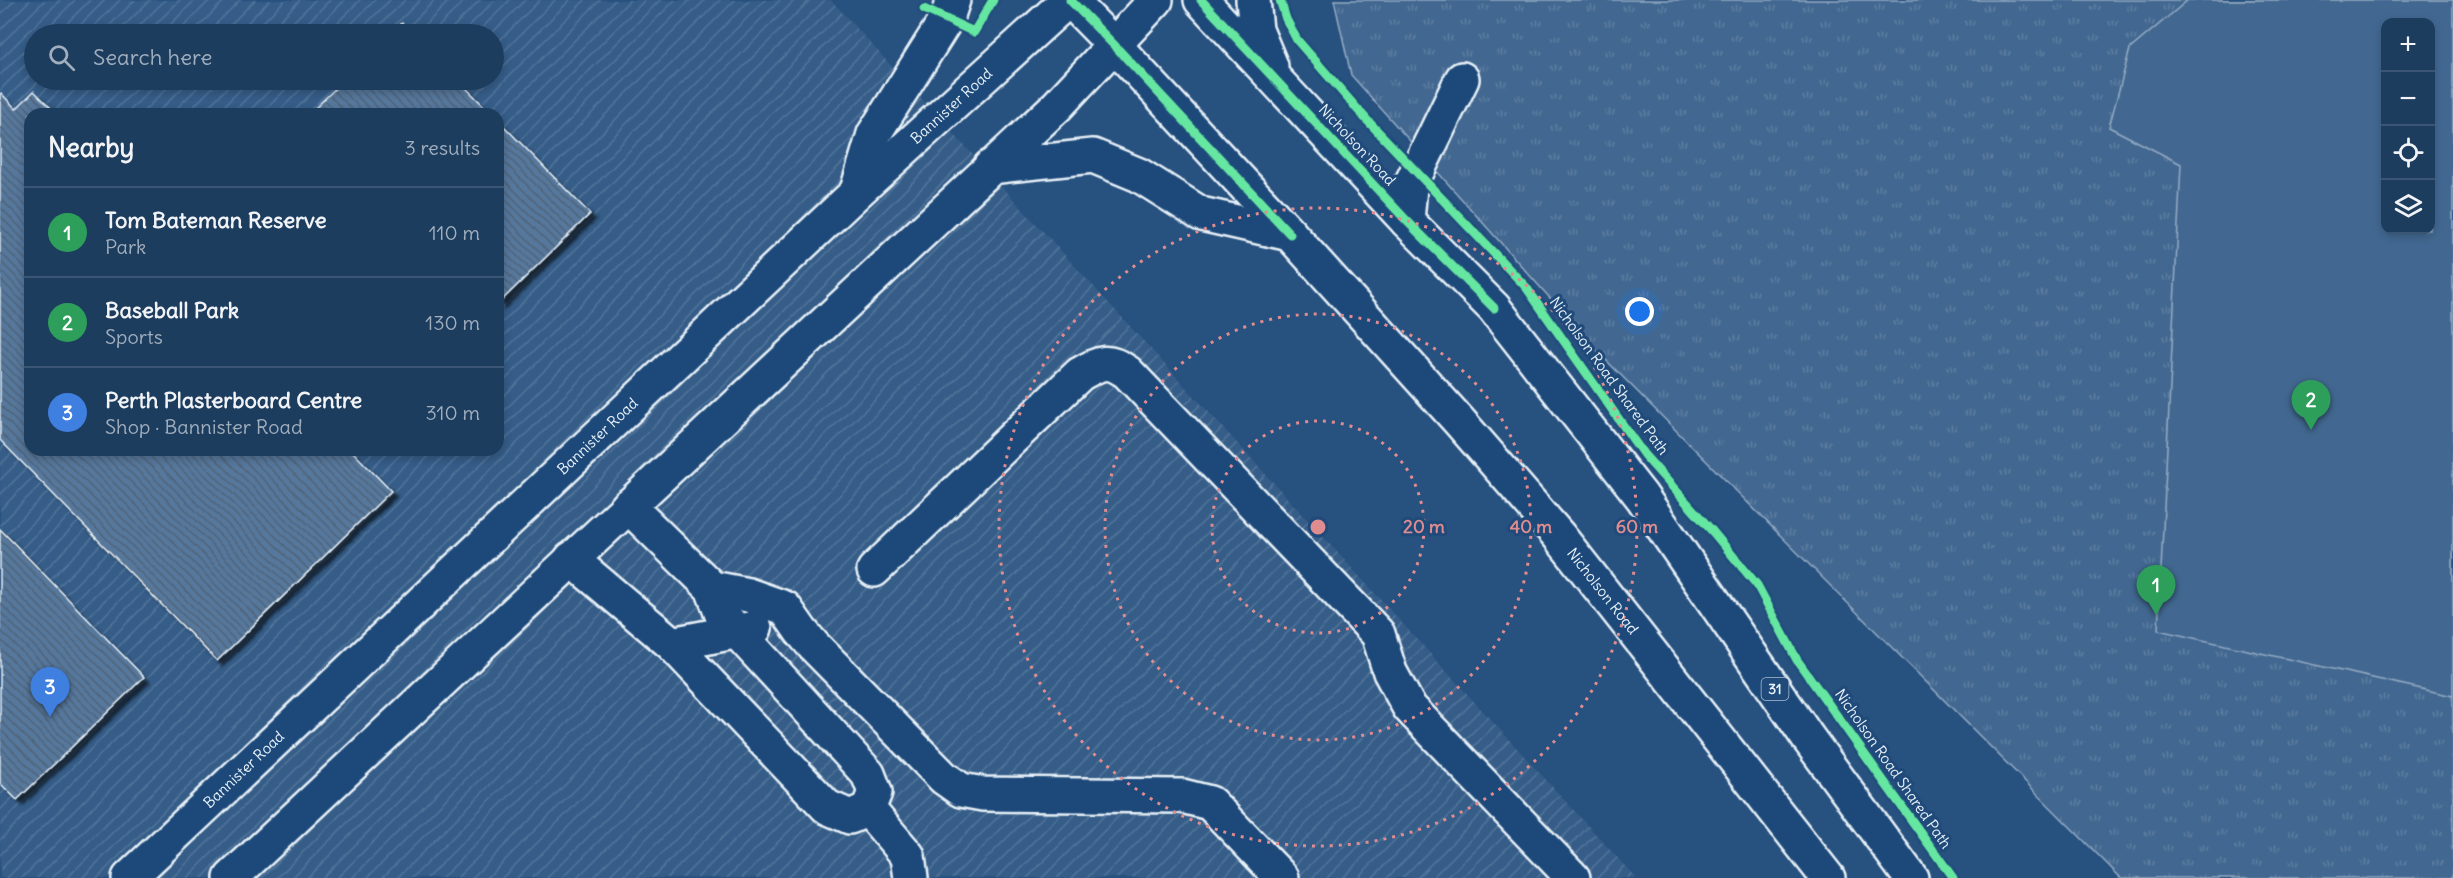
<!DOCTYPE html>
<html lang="en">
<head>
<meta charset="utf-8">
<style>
	:root { --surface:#1d3d5f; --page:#2a4868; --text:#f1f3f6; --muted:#a0aebd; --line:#3b5674; --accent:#e797bd }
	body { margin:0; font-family:Delius,sans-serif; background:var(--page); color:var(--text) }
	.controls { position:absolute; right:18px; top:18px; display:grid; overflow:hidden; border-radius:12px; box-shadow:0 3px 9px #0003 }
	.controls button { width:54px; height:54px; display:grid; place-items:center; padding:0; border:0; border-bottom:2px solid var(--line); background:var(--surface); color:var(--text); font:30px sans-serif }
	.you { position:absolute; left:1640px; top:312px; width:21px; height:21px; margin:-15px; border:4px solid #fff; border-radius:50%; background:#1a73e8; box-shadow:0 0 0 9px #1a73e833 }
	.badge { display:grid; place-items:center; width:39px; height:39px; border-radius:50%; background:var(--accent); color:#fff; font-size:20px; font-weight:700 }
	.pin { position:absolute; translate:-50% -50px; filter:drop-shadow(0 2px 3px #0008) }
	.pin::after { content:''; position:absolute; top:32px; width:21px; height:18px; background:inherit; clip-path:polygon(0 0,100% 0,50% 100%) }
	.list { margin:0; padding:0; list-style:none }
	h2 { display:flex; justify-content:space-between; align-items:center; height:78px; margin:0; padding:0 24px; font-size:26px }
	h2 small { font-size:20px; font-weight:400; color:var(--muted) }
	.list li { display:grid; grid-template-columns:39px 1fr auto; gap:18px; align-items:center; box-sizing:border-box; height:90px; padding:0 24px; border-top:2px solid var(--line) }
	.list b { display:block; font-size:22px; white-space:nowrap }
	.list p { margin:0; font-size:20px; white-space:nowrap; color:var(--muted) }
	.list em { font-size:20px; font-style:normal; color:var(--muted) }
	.icon { flex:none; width:33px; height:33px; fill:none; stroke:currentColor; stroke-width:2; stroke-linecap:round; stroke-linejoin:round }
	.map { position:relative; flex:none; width:2453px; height:878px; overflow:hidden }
	.search { position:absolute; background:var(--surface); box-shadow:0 3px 9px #0003; left:24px; top:24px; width:480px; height:66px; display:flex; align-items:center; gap:15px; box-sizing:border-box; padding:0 21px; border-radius:33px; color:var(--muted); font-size:22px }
	.panel { position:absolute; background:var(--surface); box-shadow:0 3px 9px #0003; left:24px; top:108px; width:480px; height:348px; border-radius:18px }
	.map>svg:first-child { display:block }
	.industrial { fill:url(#industrial-furrows); fill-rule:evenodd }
	.grass { fill:url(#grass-tufts); stroke:#96acc4; stroke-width:1.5; fill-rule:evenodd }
	.pitch { fill:#436891; stroke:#96acc4; stroke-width:1.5; fill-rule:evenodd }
	.building { fill:url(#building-back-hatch); stroke:#e8f1f8; stroke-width:1.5; filter:url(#shadow) }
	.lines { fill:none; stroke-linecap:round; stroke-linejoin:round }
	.minor-casing { stroke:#e8f1f8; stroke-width:38 }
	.major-casing { stroke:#e8f1f8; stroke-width:38 }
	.minor { stroke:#1f4a7a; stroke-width:33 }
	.major { stroke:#1f4a7a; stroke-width:33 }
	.cycleway-casing { stroke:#1f4a7a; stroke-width:13 }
	.cycleway { stroke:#66e7a1; stroke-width:9 }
	.ring { fill:none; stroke:#df8c90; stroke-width:3; stroke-dasharray:3 6 }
	.labels { text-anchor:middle; stroke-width:6; stroke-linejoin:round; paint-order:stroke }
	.shield { fill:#1f4a7a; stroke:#acbfd2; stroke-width:1.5 }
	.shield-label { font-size:14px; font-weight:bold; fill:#e8f1f8 }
	.street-label { font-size:15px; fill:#e8f1f8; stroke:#1f4a7a }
	.centre { fill:#df8c90; stroke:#1f4a7a; stroke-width:3 }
	.ring-label { font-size:18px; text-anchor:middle; font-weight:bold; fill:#df8c90; stroke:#1f4a7a; stroke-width:6; stroke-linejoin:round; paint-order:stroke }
</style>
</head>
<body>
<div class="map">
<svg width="2453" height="878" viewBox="0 0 2453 878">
	<defs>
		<pattern id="industrial-furrows" width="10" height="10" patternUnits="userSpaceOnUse" patternTransform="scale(1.5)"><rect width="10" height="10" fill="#355d88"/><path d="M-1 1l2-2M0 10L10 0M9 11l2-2" fill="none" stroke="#52759a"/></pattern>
		<pattern id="grass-tufts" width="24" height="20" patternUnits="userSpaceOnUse" patternTransform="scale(1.5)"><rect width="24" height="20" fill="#436891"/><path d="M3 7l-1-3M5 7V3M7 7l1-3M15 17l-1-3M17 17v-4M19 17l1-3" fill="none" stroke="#5e7ea1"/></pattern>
		<pattern id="building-back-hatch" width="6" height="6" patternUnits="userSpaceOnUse" patternTransform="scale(1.5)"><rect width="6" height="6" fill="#57789d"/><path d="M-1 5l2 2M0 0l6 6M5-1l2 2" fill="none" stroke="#4f6278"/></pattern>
		<filter id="shadow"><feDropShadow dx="5.5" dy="5.5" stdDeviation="1.5" flood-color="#0009"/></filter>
	</defs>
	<rect width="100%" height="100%" fill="#27517f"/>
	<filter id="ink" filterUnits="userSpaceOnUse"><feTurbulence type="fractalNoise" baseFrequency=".0167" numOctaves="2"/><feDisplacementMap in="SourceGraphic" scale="12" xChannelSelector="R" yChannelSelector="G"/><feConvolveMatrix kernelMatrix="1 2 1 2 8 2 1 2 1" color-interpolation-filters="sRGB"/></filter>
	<g filter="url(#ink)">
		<path class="industrial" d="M0,0H831L1636,878H0ZM34,34H494V80H34ZM30,114H498V450H30Z"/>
		<path class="grass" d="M1334,0H2453V878H2121L1599,353L1351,75ZM2386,22H2430V230H2386Z"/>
		<path class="pitch" d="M2188,0H2453V696L2158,630L2181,164L2109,127L2130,49ZM2386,22H2430V230H2386Z"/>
		<path class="building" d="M402,23L414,34H390Z
			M344,80H458L492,114H309Z
			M34,91L57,114H30V450H351L391,491L217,661L0,440V95L1,93L16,109Z
			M498,120L590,214L498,304Z
			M0,529L144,677L17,800L0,783Z"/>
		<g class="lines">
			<defs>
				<path id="minor" d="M1407,221L1410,186L1462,79
					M628,506L712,588L722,615L868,774L875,792L868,809L850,817L827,807L672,644
					M571,559L672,644L755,628
					M874,570L1080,374C1100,363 1107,358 1127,372L1378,634L1390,672L1409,707L1573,878
					M712,588L748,595L785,608L801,631L813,645L944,778L961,790L983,794L1182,796L1210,803L1282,878
					M868,809L908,856L911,878"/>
				<g id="major">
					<path id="s1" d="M1070,0L1115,46L1290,234L1459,421L1559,536L1828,878"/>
					<path d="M1201,0L1407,221L1494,308L1642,497L1808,738L1911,878"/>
					<path d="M1253,0L1256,30L1271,66"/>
					<path d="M990,167L1093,156L1139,175L1201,214L1290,234"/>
					<path d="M857,191L874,134L947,18L953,0"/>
					<path id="s2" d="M129,878L856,193L1068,0"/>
					<path d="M231,878L1057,106L1156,0"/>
				</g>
			</defs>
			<use href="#minor" class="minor-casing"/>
			<use href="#major" class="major-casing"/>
			<use href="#minor" class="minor"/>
			<use href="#major" class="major"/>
			<defs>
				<path id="cycleway" d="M1070,0L1115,46L1290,234
					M1201,0L1407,221L1494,308
					M1280,0L1286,19L1297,40L1366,119L1526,287L1644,455L1713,532L1757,585L1797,660L1953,878
					M924,9L974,32L993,0"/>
			</defs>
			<use href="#cycleway" class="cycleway-casing"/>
			<use href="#cycleway" class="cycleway"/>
		</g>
	</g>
	<g class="ring">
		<circle cx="1318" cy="527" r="106"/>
		<circle cx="1318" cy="527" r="213"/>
		<circle cx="1318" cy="527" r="319"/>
	</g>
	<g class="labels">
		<rect class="shield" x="1761.5" y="678" width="27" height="22" rx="4.5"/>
		<g class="shield-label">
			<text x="1775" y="694">31</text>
		</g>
		<g class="street-label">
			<text dy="5" stroke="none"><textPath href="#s2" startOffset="1128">Bannister Road</textPath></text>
			<text transform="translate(1357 145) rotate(47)" y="5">Nicholson Road</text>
			<text transform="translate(1609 376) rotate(54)" y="5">Nicholson Road Shared Path</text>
			<text dy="5" stroke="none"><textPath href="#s2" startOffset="644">Bannister Road</textPath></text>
			<text dy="5" stroke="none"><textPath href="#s1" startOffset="796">Nicholson Road</textPath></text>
			<text transform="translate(1893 769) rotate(55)" y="5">Nicholson Road Shared Path</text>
			<text dy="5" stroke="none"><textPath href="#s2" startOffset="158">Bannister Road</textPath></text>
		</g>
	</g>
	<circle cx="1318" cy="527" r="9" class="centre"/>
	<g class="ring-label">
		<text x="1424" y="533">20 m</text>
		<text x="1531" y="533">40 m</text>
		<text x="1637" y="533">60 m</text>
	</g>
</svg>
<div class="controls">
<button>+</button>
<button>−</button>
<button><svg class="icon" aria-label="locate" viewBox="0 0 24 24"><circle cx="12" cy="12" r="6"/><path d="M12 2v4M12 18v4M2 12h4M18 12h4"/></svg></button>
<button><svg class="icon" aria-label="layers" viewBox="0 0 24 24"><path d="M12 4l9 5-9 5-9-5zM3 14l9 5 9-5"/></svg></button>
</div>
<div class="you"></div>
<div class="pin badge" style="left:2156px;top:615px;background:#2e9e5b">1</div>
<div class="pin badge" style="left:2311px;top:430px;background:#2e9e5b">2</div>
<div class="pin badge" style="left:50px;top:717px;background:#3f7fe0">3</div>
<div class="search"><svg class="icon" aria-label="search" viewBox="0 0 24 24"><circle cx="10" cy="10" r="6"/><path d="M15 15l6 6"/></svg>Search here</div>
<section class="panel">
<h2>Nearby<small>3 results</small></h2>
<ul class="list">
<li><span class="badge" style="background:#2e9e5b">1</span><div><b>Tom Bateman Reserve</b><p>Park</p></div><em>110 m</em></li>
<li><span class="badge" style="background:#2e9e5b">2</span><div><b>Baseball Park</b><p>Sports</p></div><em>130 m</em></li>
<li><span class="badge" style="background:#3f7fe0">3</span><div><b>Perth Plasterboard Centre</b><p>Shop · Bannister Road</p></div><em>310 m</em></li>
</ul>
</section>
</div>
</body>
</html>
